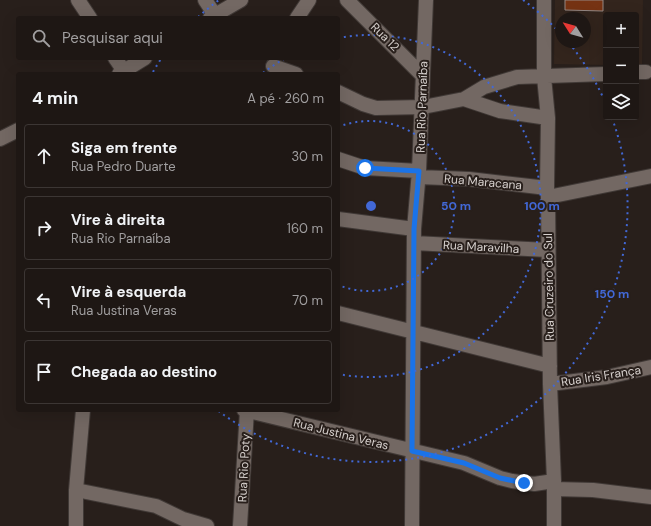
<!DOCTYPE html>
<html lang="pt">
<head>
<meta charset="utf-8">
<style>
	:root { --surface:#1e1714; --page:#26201d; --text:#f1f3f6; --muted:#a19fa0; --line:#3c3634 }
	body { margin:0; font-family:"DM Sans",sans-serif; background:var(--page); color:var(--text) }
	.controls { position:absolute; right:12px; top:12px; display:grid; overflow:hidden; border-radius:4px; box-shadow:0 4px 16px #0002 }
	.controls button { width:36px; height:36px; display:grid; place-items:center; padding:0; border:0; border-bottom:1px solid var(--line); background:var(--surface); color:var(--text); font:20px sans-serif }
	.compass { position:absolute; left:555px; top:12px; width:36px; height:36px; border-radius:50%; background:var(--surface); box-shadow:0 4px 16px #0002; rotate:307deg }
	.stop { position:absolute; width:12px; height:12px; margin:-9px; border:3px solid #1a73e8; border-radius:50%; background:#fff }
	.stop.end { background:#1a73e8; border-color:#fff; box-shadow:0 1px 4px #0008 }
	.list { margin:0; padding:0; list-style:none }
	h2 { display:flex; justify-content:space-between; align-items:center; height:52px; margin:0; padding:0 16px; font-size:17px }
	h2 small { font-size:13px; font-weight:400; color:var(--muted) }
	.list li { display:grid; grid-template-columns:26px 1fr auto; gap:12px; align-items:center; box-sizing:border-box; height:64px; margin:0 8px 8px; padding:0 8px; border:1px solid var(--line); border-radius:4px }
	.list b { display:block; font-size:15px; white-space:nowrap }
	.list p { margin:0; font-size:13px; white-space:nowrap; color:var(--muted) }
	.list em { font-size:13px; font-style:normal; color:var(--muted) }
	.icon { flex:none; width:22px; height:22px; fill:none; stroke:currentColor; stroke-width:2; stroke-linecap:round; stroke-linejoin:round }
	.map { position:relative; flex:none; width:651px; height:526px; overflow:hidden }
	.search { position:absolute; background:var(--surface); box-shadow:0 4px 16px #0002; left:16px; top:16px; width:324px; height:44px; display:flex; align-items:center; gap:10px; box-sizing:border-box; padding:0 14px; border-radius:4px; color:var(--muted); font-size:15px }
	.panel { position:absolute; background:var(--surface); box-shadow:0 4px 16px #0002; left:16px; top:72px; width:324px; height:340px; border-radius:4px }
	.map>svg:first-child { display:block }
	.built { fill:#33251d; fill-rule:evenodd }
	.building { fill:#763313; stroke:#948884 }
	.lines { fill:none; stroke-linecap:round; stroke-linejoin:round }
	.minor-casing { stroke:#403936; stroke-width:16 }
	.minor { stroke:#736863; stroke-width:14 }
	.route { stroke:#1a73e8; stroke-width:5 }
	.ring { fill:none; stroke:#4268d6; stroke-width:2; stroke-dasharray:2 4 }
	.labels { text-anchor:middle; stroke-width:4; stroke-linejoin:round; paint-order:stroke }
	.street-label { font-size:12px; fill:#d7d1ce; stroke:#281f1b }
	.centre { fill:#4268d6; stroke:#281f1b; stroke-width:2 }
	.ring-label { font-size:12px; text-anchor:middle; font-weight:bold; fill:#4268d6; stroke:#281f1b; stroke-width:4; stroke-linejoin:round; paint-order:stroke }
</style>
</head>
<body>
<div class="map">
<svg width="651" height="526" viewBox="0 0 651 526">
	<rect width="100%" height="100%" fill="#281f1b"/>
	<path class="built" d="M555,0H643L642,65H636V15H606V65L554,64ZM561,18H585V42H561Z"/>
	<path class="building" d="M565,0H603V11L565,10Z"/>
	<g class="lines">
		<defs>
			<path id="minor" d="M78,0L90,18
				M205,0L215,15
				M347,0L422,75
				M544,0V77L548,118L547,188L548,197L550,384L554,481V526
				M210,18L241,0
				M297,18L309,0
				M115,58L124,71
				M273,66L296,74
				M636,72H646
				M119,74L145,58
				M338,92L363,104L376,108L423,107L464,99L484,87L517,77L606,74
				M464,99L500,111L548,118
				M0,139L18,130
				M338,159L365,168L419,171
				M419,177L469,179L547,188
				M548,197L651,176
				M338,219L414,229
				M414,243L548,250
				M338,313L550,366
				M550,384L607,377L651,367
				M244,410L464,463L500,478L512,481L534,484L554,481
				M554,489L593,490L651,497
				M76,490L156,506L183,519L207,526
				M76,526V490L83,410
				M240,526L247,410
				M412,526L414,229L419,171L426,0"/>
		</defs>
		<use href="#minor" class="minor-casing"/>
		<use href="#minor" class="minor"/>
	</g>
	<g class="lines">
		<path class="route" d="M365,168L419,171L414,229L412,451L464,463L500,478L524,483"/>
	</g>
	<g class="ring">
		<path d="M338 127A85 85 0 1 1 338 285"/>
		<path d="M263 73A171 171 0 0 1 284 59M338 38A171 171 0 1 1 338 374"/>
		<path d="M153 72A256 256 0 0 1 161 59M198 17A256 256 0 0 1 219 0M523 0A256 256 0 0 1 560 33M569 43A256 256 0 0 1 606 104M612 118A256 256 0 0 1 217 410"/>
	</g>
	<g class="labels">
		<g class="street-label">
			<text transform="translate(385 37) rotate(45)" y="4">Rua 12</text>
			<text transform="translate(422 107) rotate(-88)" y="4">Rua Rio Parnaíba</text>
			<text transform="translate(483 182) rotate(5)" y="4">Rua Maracana</text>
			<text transform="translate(481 247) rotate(3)" y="4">Rua Maravilha</text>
			<text transform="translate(549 287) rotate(-91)" y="4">Rua Cruzeiro do Sul</text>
			<text transform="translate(601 376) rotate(-9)" y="4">Rua Iris França</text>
			<text transform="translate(341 434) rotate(14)" y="4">Rua Justina Veras</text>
			<text transform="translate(244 468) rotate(-87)" y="4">Rua Rio Poty</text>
		</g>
	</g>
	<circle cx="371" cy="206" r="6" class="centre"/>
	<g class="ring-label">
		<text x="456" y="210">50 m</text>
		<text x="542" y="210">100 m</text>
		<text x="612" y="298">150 m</text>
	</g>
</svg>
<div class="controls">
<button>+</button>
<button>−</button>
<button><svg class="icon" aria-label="layers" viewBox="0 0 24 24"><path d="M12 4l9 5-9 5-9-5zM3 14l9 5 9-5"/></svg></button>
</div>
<svg class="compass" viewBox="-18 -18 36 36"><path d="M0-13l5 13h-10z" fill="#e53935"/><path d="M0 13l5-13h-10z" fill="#a19fa0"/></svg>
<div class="stop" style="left:365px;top:168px"></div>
<div class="stop end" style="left:524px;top:483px"></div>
<div class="search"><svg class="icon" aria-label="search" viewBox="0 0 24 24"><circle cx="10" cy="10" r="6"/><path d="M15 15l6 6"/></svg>Pesquisar aqui</div>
<section class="panel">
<h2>4 min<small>A pé · 260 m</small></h2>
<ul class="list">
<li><svg class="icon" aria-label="ahead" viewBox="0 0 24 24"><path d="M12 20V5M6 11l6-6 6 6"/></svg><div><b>Siga em frente</b><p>Rua Pedro Duarte</p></div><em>30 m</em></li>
<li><svg class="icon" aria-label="right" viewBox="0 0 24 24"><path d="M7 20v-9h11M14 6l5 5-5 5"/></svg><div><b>Vire à direita</b><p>Rua Rio Parnaíba</p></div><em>160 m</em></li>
<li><svg class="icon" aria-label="left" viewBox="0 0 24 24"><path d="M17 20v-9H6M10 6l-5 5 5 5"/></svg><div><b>Vire à esquerda</b><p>Rua Justina Veras</p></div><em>70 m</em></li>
<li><svg class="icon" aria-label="arrive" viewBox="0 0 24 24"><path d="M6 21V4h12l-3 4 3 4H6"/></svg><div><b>Chegada ao destino</b></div></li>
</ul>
</section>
</div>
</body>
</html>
